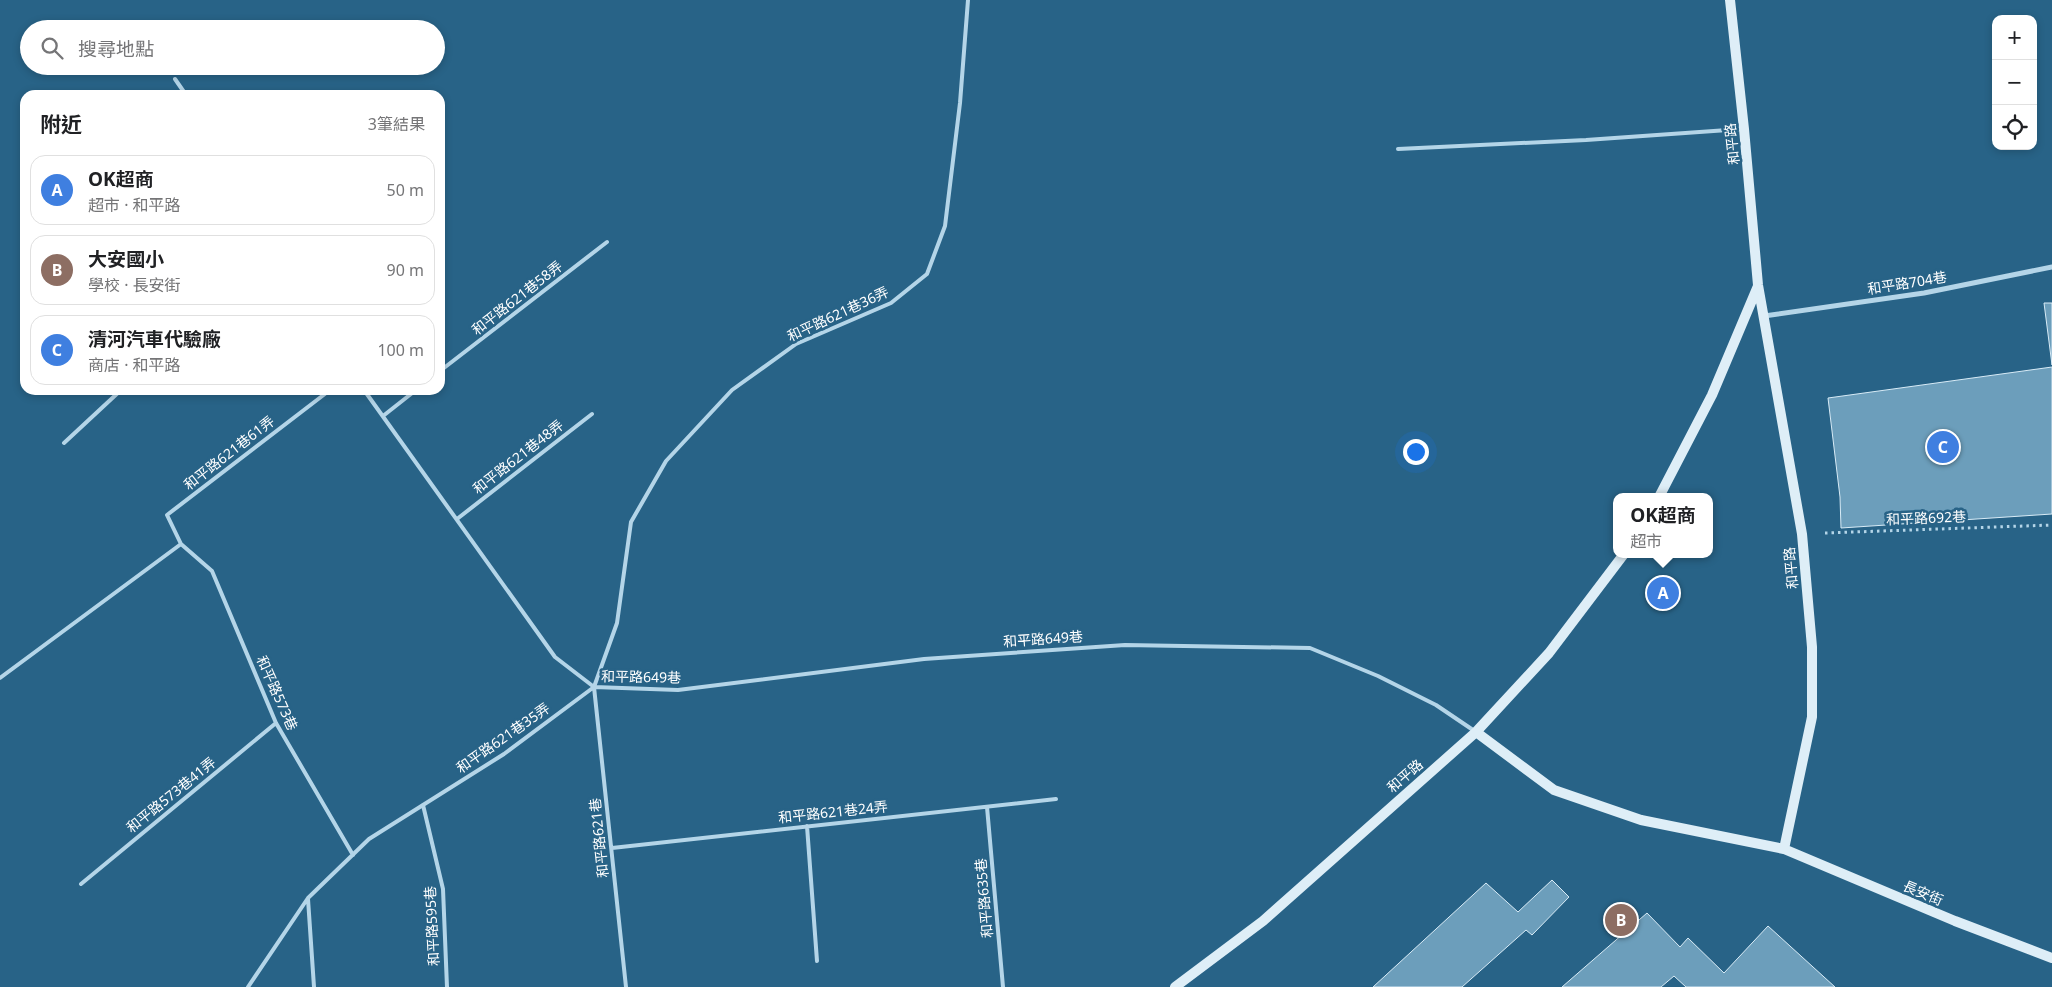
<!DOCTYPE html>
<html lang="zh-TW">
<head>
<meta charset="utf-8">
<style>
	:root { --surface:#fff; --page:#f6f6f6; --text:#202124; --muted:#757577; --line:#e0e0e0; --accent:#db2777 }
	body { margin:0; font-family:"Noto Sans","Noto Sans TC",sans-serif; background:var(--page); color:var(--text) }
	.controls { position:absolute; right:15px; top:15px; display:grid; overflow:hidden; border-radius:10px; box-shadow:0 2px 8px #0003 }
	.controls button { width:45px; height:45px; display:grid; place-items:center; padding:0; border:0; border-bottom:1px solid var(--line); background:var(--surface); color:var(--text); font:25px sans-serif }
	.you { position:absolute; left:1415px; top:451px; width:18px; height:18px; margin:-12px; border:4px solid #fff; border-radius:50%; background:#1a73e8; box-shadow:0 0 0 8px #1a73e833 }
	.badge { display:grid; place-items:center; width:32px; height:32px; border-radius:50%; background:var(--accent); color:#fff; font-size:16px; font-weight:700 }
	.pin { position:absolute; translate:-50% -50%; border:2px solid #fff; box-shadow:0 1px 5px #0006 }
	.popup { position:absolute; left:1613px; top:493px; width:100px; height:65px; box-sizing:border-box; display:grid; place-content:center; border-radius:10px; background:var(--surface); filter:drop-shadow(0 1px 4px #0005); font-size:16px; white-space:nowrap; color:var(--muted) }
	.popup b { font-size:19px; color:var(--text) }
	.popup::after { content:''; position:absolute; left:50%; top:100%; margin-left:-10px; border:10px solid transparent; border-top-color:var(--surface) }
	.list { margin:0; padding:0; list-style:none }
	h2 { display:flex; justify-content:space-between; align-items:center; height:65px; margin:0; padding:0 20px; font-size:21px }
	h2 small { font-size:16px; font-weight:400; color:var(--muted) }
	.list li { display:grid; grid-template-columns:32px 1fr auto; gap:15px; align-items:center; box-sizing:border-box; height:70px; margin:0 10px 10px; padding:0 10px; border:1px solid var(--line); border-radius:15px }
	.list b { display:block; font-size:19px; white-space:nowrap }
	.list p { margin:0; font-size:16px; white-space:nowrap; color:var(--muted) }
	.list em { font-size:16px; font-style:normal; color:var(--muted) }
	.icon { flex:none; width:28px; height:28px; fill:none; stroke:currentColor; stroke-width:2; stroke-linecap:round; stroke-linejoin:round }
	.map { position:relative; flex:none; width:2052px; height:987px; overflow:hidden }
	.search { position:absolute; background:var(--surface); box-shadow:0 2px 8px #0003; left:20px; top:20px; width:425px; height:55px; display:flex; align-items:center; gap:12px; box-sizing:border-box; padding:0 18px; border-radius:28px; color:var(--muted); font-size:19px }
	.panel { position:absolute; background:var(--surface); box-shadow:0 2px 8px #0003; left:20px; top:90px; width:425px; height:305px; border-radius:15px }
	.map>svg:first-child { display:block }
	.building { fill:#6c9ebb; stroke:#d8ebf6 }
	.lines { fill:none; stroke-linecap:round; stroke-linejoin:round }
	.path { stroke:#b4d5e8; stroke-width:3; stroke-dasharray:2.5 4; stroke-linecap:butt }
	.lane { stroke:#b4d5e8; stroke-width:4 }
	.street { stroke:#b4d5e8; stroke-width:5 }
	.secondary { stroke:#deeef7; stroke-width:10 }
	.labels { text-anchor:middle; stroke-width:5; stroke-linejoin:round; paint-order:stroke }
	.street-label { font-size:14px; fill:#fff; stroke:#286387 }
</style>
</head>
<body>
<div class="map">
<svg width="2052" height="987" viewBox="0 0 2052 987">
	<rect width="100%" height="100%" fill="#286387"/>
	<path class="building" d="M2044,303H2052V365Z
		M2052,367V514L1841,528L1840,497L1828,398Z
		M1552,880L1569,897L1532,935L1526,930L1462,987H1373L1486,883L1518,912Z
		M1647,913L1680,947L1688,938L1724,973L1768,926L1835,987H1686L1674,976L1661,987H1562Z"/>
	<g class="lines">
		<path class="path" d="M1825,533L2052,525"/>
		<path class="lane" d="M175,79L186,95
			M1398,149L1586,140L1742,129
			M440,371L607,242
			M330,390L167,515L181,544L212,571L276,723L353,855
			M364,390L555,657L594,687
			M383,416L416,390
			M64,443L121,390
			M457,519L592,414
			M0,678L181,544
			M594,687L678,690L924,659L1125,645L1310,648L1378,676L1436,705L1476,732
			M423,805L443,889L447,987
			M987,807L1003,987
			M807,826L817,961
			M612,848L1056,799
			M81,884L276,723
			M308,899L314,987
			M248,987L308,898L369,839L504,754L594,687
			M626,987L594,687L617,623L631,522L666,461L732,390L796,344L891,303L927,274L945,226L960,103L968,0"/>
		<path class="street" d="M1764,316L1924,293L2052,267"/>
		<path class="secondary" d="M1730,0L1744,129L1758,285L1802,534L1812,647V717L1784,849
			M1659,497L1712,395L1758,286
			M1476,732L1554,790L1641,820L1784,849L1955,921L2052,958
			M1175,987L1263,921L1476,732L1549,653L1624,554"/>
	</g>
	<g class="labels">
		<g class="street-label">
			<text transform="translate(1732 144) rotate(-96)" y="5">和平路</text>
			<text transform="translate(1907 283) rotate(-9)" y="5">和平路704巷</text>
			<text transform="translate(517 298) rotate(-38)" y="5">和平路621巷58弄</text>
			<text transform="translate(838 314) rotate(-25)" y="5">和平路621巷36弄</text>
			<text transform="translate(229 453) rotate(-38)" y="5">和平路621巷61弄</text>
			<text transform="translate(518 457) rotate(-38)" y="5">和平路621巷48弄</text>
			<text transform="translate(1926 518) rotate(-2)" y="5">和平路692巷</text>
			<text transform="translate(1791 568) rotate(-95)" y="5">和平路</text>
			<text transform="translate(1043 639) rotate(-4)" y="5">和平路649巷</text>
			<text transform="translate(641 677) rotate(1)" y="5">和平路649巷</text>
			<text transform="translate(277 693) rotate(66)" y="5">和平路573巷</text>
			<text transform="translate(503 738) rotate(-35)" y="5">和平路621巷35弄</text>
			<text transform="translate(1405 776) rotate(-41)" y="5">和平路</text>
			<text transform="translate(171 795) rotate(-39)" y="5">和平路573巷41弄</text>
			<text transform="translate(833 812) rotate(-6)" y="5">和平路621巷24弄</text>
			<text transform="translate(599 838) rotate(-96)" y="5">和平路621巷</text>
			<text transform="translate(1923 893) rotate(23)" y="5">長安街</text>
			<text transform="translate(984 898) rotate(-95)" y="5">和平路635巷</text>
			<text transform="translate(432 926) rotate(-93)" y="5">和平路595巷</text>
		</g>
	</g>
</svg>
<div class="controls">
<button>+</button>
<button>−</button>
<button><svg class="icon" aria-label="locate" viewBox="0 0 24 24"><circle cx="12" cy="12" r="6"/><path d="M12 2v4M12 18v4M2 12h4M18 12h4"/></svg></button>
</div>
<div class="you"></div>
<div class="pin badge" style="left:1663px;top:593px;background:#3f7fe0">A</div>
<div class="popup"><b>OK超商</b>超市</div>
<div class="pin badge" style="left:1621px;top:920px;background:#8d6e63">B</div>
<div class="pin badge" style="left:1943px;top:447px;background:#3f7fe0">C</div>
<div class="search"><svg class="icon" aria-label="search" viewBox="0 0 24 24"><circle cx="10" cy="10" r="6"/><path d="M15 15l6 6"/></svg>搜尋地點</div>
<section class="panel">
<h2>附近<small>3筆結果</small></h2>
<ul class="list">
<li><span class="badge" style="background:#3f7fe0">A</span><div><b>OK超商</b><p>超市 · 和平路</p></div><em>50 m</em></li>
<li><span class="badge" style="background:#8d6e63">B</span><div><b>大安國小</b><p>學校 · 長安街</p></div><em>90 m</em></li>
<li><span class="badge" style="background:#3f7fe0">C</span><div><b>清河汽車代驗廠</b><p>商店 · 和平路</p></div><em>100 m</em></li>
</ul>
</section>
</div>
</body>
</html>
